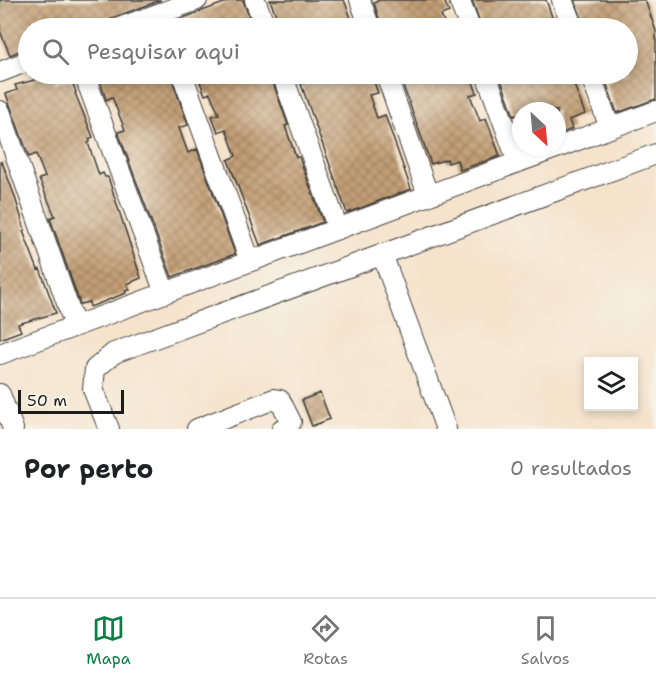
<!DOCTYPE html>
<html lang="pt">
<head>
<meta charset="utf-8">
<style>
	:root { --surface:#fff; --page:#f6f6f6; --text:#202124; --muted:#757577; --line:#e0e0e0; --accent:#0b8043 }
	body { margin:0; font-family:"Shantell Sans",sans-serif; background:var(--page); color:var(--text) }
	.controls { position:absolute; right:18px; bottom:18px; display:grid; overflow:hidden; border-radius:0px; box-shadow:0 3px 9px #0003 }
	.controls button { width:54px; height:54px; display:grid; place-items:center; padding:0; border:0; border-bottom:2px solid var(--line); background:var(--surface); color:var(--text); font:30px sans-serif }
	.compass { position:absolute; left:512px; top:102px; width:54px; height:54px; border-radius:50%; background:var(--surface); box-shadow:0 3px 9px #0003; rotate:154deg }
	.scale { position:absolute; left:18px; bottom:15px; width:106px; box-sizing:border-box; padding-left:6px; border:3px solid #1c1c1c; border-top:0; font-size:16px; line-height:21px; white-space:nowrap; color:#1c1c1c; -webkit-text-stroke:4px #f7f3e8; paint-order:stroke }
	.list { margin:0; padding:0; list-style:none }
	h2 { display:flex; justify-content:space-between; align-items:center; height:78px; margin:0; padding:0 24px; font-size:26px }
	h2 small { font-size:20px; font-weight:400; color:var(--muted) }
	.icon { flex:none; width:33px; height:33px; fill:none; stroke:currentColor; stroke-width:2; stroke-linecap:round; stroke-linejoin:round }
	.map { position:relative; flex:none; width:656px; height:429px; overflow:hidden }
	.search { position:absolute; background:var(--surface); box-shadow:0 3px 9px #0003; left:18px; right:18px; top:18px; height:66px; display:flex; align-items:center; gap:15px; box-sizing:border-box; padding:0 21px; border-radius:33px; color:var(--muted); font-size:22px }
	.sheet { height:168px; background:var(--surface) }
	nav { display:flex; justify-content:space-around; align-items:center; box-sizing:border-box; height:84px; border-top:2px solid var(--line); background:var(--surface); font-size:16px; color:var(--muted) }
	nav a { display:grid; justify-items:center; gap:3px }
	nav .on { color:var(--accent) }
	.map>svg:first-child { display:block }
	.building { fill:url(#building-cross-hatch) }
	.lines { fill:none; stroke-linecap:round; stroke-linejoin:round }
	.minor-casing { stroke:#3d3a36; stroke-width:22 }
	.minor { stroke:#fff; stroke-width:20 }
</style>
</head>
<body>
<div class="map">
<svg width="656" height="429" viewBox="0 0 656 429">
	<defs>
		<pattern id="building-cross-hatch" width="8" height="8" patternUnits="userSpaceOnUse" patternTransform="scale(1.5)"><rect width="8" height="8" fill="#c39f76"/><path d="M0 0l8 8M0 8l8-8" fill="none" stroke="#9e8160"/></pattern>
	</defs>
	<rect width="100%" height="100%" fill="#f7f3e8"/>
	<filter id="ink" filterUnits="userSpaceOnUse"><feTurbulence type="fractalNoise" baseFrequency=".0167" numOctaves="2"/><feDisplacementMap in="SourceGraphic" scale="12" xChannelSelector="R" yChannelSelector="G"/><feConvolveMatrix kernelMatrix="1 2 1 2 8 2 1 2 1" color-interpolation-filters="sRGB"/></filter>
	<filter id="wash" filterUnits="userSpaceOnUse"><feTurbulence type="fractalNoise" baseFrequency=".008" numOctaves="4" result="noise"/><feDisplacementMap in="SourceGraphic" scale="24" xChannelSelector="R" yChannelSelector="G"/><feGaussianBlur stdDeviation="1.35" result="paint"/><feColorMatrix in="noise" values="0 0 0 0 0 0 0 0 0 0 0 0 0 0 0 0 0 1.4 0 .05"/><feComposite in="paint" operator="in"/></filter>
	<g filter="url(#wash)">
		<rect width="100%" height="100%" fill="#f5e3cc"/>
		<g id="blocks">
			<path class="building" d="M0,0H161L115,17L109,21L90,28H28V43L21,46L22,50L10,55L0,31Z
				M232,0H243L253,28H178L175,21Z
				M270,0H344L355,28H281Z
				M379,0H444L449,12L441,15L446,28H382L374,3Z
				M472,0H546L556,28H482Z
				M575,0H645L656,31V99L617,113L606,82L614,80L612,74H627V28H585Z
				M32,74H51L55,84L71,79L76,92L75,93L93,137L89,139L90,142L88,143L99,175L103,173L105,177H108L141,278L127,284L130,290L125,291L126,293L90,307L89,302L80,304L50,218L55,216L39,179L45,177L36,154L29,157L6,94L17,90L15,85L35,80Z
				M98,74H170L188,125L179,128L188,153L197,149L235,254L172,277L118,132L125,130L112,97L106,100Z
				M197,74H270L288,125L285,126L296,157H299L323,222L260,245L228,160L236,156L226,129L218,132L212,116L219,114L210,93L205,95Z
				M310,74H371L378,93L369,95L377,118L385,115L411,189L347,213L301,84L312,80Z
				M399,74H470L477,93L470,95L480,121L486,118L500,156L460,170L457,160L448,163L447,159L431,164Z
				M499,74H570L585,114L569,120L572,129L557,135V111H521V114L514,116Z
				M0,162H2L14,194L25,230L23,231L38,270L40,269L56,313L18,324L21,331L0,339Z
				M320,393L330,419L312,426L302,400Z"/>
		</g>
	</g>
	<g filter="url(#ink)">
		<use href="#blocks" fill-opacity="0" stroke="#3d3a36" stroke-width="1.5"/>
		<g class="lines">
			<defs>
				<path id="minor" d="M255,0L266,28
					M360,0L370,28
					M459,0L470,28
					M562,0L573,28
					M119,28L197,0
					M0,72L28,61
					M84,74L165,293
					M182,74L250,261
					M282,74L338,229
					M386,74L428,195
					M486,74L518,162
					M590,74L610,128
					M0,111L75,326
					M382,254L446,429
					M0,354L656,111
					M0,394L13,429
					M109,429L93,389L95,369L114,353L656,154
					M197,429L274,399L280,400L291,422L288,427L282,429"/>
			</defs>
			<use href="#minor" class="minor-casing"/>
			<use href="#minor" class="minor"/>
		</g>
	</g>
</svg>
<div class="controls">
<button><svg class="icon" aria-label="layers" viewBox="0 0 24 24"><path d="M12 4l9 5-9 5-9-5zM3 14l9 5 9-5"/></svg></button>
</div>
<svg class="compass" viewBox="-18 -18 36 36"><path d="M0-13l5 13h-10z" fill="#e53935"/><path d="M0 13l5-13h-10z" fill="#757577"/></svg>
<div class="scale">50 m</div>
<div class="search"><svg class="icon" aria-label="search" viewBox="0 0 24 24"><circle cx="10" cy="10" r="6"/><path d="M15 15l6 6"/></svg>Pesquisar aqui</div>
</div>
<section class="sheet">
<h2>Por perto<small>0 resultados</small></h2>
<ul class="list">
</ul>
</section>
<nav>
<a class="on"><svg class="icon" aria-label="map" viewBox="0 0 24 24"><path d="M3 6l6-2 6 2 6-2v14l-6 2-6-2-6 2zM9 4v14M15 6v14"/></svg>Mapa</a>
<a><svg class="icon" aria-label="directions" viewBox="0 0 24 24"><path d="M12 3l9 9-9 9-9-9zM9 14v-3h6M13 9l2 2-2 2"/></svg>Rotas</a>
<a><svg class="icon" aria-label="saved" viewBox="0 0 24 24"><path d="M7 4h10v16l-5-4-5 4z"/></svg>Salvos</a>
</nav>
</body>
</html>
